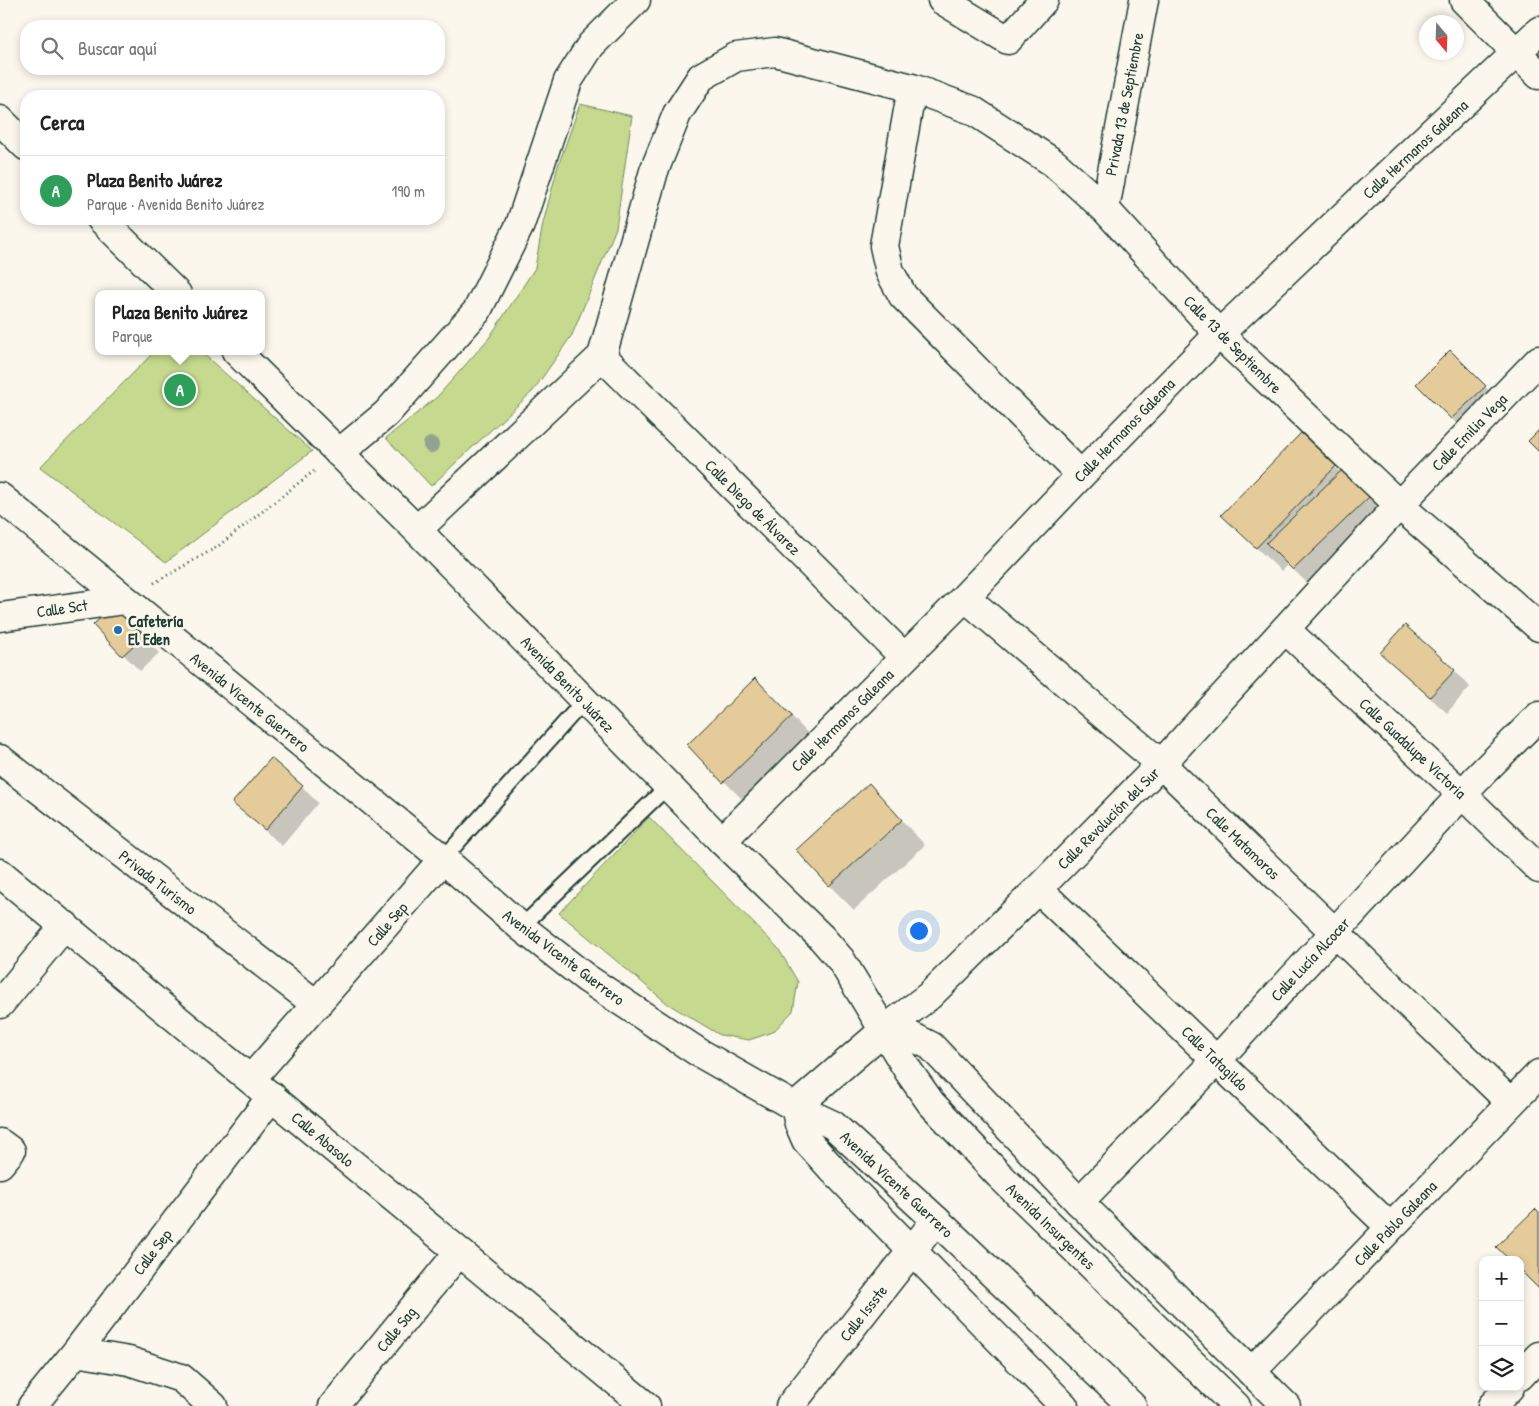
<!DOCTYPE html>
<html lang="es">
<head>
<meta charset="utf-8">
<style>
	:root { --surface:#fff; --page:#f2f2f2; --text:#222; --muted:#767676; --line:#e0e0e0; --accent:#1f6fb2 }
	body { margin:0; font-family:"Patrick Hand",sans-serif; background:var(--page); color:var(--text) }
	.controls { position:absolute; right:15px; bottom:15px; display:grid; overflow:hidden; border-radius:10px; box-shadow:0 2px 8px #0003 }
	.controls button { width:45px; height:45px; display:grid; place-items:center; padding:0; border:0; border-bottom:1px solid var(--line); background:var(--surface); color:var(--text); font:25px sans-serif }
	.compass { position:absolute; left:1419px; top:15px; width:45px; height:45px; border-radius:50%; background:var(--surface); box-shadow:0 2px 8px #0003; rotate:161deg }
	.you { position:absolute; left:918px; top:930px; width:18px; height:18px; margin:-12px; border:4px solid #fff; border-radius:50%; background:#1a73e8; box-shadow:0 0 0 8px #1a73e833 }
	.badge { display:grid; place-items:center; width:32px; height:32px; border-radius:50%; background:var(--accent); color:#fff; font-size:16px; font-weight:700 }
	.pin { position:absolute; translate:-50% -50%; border:2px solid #fff; box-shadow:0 1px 5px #0006 }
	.popup { position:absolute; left:95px; top:290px; width:170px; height:65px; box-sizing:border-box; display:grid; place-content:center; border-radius:10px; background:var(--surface); filter:drop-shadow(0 1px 4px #0005); font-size:16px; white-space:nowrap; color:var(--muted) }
	.popup b { font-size:19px; color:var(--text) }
	.popup::after { content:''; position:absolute; left:50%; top:100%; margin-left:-10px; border:10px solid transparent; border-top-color:var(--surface) }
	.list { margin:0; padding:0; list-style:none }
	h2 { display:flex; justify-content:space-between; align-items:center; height:65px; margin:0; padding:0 20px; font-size:21px }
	h2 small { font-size:16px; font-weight:400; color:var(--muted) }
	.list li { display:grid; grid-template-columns:32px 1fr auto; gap:15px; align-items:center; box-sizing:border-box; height:70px; padding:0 20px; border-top:1px solid var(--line) }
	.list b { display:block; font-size:19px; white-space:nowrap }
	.list p { margin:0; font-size:16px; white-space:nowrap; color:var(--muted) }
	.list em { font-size:16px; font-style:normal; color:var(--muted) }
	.icon { flex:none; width:28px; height:28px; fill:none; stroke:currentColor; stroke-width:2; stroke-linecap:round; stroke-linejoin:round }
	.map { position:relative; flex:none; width:1539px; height:1406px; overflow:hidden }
	.search { position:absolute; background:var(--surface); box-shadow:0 2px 8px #0003; left:20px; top:20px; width:425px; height:55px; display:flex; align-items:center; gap:12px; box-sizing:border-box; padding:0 18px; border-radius:20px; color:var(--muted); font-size:19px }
	.panel { position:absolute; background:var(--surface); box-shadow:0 2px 8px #0003; left:20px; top:90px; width:425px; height:135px; border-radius:20px }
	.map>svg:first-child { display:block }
	.green { fill:#c6d98e; stroke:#728b61 }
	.shadow { fill:#0003 }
	.building { fill:#e5cb9a; stroke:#1f3d34 }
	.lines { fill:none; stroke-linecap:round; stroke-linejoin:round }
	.lane-casing { stroke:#1f3d34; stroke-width:18 }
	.street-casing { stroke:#1f3d34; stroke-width:31 }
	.secondary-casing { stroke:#1f3d34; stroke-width:31 }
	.path { stroke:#1f3d34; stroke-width:3; stroke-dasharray:1 4; stroke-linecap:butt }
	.lane { stroke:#fbf7ec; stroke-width:14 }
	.street { stroke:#fbf7ec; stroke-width:28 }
	.secondary { stroke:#fbf7ec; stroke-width:28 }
	.tree { fill:#94a291 }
	.poi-dot { fill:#1f6fb2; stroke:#fbf7ec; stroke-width:2 }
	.labels { text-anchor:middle; stroke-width:5; stroke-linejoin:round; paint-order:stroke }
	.street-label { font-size:16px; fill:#1f3d34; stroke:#fbf7ec }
	.poi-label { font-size:16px; font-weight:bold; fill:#1f3d34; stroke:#fbf7ec; text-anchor:start }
</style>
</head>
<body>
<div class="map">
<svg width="1539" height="1406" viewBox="0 0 1539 1406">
	<rect width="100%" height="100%" fill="#fbf7ec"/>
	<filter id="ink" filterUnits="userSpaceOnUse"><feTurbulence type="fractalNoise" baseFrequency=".02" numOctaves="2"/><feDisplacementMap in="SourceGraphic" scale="10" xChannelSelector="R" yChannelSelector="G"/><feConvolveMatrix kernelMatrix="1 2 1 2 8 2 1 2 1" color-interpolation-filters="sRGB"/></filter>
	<g filter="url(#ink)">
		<path class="green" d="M580,104L632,116L616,228L572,335L533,391L431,486L386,438L437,397L489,338L535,268L543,223L558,166Z
			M155,351H200L312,451L166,562L40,467Z
			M649,817L778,948L798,982L793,1011L773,1032L749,1040L720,1035L668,1004L559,913Z"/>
		<path class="shadow" d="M1450,351L1501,403L1468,435L1417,384Z
			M1301,435L1341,473L1360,487L1385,513L1310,586L1288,564L1281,571L1247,539Z
			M130,623L159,653L140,671L94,625Z
			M1398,669L1454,670L1470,687L1447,713Z
			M780,704L816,742L749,806L688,745Z
			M869,785L925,845L854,910L829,885Z
			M302,787L318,803L282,846L234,803Z"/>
		<path class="building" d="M1450,350L1486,386L1451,419L1416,384Z
			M1539,430V452L1528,441Z
			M1301,433L1336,466L1256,548L1221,515Z
			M1343,469L1370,496L1293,570L1266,543Z
			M114,605L144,636L122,656L93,625Z
			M1405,625L1455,670L1430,697L1380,653Z
			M755,678L792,716L723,783L687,745Z
			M271,758L303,786L265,830L232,803Z
			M869,783L902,820L829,886L796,850Z
			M1535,1209L1539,1213V1289L1520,1270V1260H1510L1496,1247Z"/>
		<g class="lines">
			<defs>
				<path id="lane" d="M443,859L584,701
					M521,927L668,786"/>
				<path id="street" d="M942,0L1008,40L1044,0
					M1464,0L1539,75
					M912,88L884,246L890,272L903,296L1081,475
					M1105,209L1144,0
					M602,356L904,657
					M339,453L386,414L477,311L520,225L568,81L591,45L636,0
					M417,530L602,356L654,171L677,114L701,77L736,57L775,52L912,88L972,110L1054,163L1105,209L1219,334L1399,505L1539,627
					M965,597L1161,764L1511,1103
					M0,617L125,600
					M1285,629L1462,794L1539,869
					M0,759L317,1005
					M722,841L965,597L1081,475L1219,334L1539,31
					M0,873L646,1406
					M1038,889L1390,1227
					M0,1004L65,925
					M251,1079L443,859
					M795,1107L883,1031L929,996L1038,889L1161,764L1399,505L1539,360
					M0,1143L11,1151L0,1164
					M1079,1202L1217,1060L1476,779L1539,716
					M76,1352L129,1361L181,1378L213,1406
					M1251,1372L1539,1074
					M1520,1376L1539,1356
					M32,1406L76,1352L272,1096
					M333,1406L459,1252
					M790,1406L936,1220
					M1492,1406L1510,1387"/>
				<path id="secondary" d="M0,120L26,146
					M101,219L177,294
					M236,351L417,530L722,841L821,937L841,960L909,1072L931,1103L999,1175L1236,1406
					M0,497L443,859L521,927L586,978L698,1052L795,1107L833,1125L936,1220L1132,1406
					M883,1031L909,1035L931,1046L1079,1202L1286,1406
					M795,1107L799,1124L806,1140L834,1171L1064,1406"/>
			</defs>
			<use href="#lane" class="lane-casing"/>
			<use href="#street" class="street-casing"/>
			<use href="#secondary" class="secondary-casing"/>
			<path class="path" d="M154,583L217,547L314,471"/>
			<use href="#lane" class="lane"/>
			<use href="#street" class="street"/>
			<use href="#secondary" class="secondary"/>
		</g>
		<circle class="tree" cx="431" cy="445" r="8"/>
	</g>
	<circle class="poi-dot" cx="118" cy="630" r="5"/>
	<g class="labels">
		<g class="street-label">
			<text transform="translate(1124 104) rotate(-79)" y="6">Privada 13 de Septiembre</text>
			<text transform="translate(1415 149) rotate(-43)" y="6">Calle Hermanos Galeana</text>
			<text transform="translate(1233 344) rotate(45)" y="6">Calle 13 de Septiembre</text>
			<text transform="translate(1124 430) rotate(-46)" y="6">Calle Hermanos Galeana</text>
			<text transform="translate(1469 432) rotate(-46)" y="6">Calle Emilia Vega</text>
			<text transform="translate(753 507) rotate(45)" y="6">Calle Diego de Álvarez</text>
			<text transform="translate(62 608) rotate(-8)" y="6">Calle Sct</text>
			<text transform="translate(568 684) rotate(46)" y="6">Avenida Benito Juárez</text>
			<text transform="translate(250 702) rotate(39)" y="6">Avenida Vicente Guerrero</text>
			<text transform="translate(842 720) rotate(-45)" y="6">Calle Hermanos Galeana</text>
			<text transform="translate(1413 748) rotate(43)" y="6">Calle Guadalupe Victoria</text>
			<text transform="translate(1108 818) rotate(-45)" y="6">Calle Revolución del Sur</text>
			<text transform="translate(1243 843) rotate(44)" y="6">Calle Matamoros</text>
			<text transform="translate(158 882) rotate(38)" y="6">Privada Turismo</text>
			<text transform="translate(387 924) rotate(-49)" y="6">Calle Sep</text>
			<text transform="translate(564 957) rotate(37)" y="6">Avenida Vicente Guerrero</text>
			<text transform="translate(1310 959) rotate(-47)" y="6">Calle Lucía Alcocer</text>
			<text transform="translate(1215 1058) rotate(44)" y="6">Calle Tatagildo</text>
			<text transform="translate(323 1139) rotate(40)" y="6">Calle Abasolo</text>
			<text transform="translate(897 1184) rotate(43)" y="6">Avenida Vicente Guerrero</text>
			<text transform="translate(1395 1223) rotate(-46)" y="6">Calle Pablo Galeana</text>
			<text transform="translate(1051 1226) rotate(44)" y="6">Avenida Insurgentes</text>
			<text transform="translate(152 1252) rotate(-53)" y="6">Calle Sep</text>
			<text transform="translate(863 1313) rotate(-52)" y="6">Calle Issste</text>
			<text transform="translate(396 1329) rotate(-51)" y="6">Calle Sag</text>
		</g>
		<g class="poi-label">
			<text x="128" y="627">Cafetería<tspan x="128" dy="18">El Eden</tspan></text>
		</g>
	</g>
</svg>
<div class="controls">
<button>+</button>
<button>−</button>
<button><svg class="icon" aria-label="layers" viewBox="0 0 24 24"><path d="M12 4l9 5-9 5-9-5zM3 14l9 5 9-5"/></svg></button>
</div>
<svg class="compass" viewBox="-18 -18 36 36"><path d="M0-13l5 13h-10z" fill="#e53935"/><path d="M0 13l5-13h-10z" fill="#767676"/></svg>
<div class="you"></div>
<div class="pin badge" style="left:180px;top:390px;background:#2e9e5b">A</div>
<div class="popup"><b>Plaza Benito Juárez</b>Parque</div>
<div class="search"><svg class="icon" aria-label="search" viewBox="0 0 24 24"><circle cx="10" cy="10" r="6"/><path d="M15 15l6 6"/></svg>Buscar aquí</div>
<section class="panel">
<h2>Cerca<small></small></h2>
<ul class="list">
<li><span class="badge" style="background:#2e9e5b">A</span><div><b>Plaza Benito Juárez</b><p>Parque · Avenida Benito Juárez</p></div><em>190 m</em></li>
</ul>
</section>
</div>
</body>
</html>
